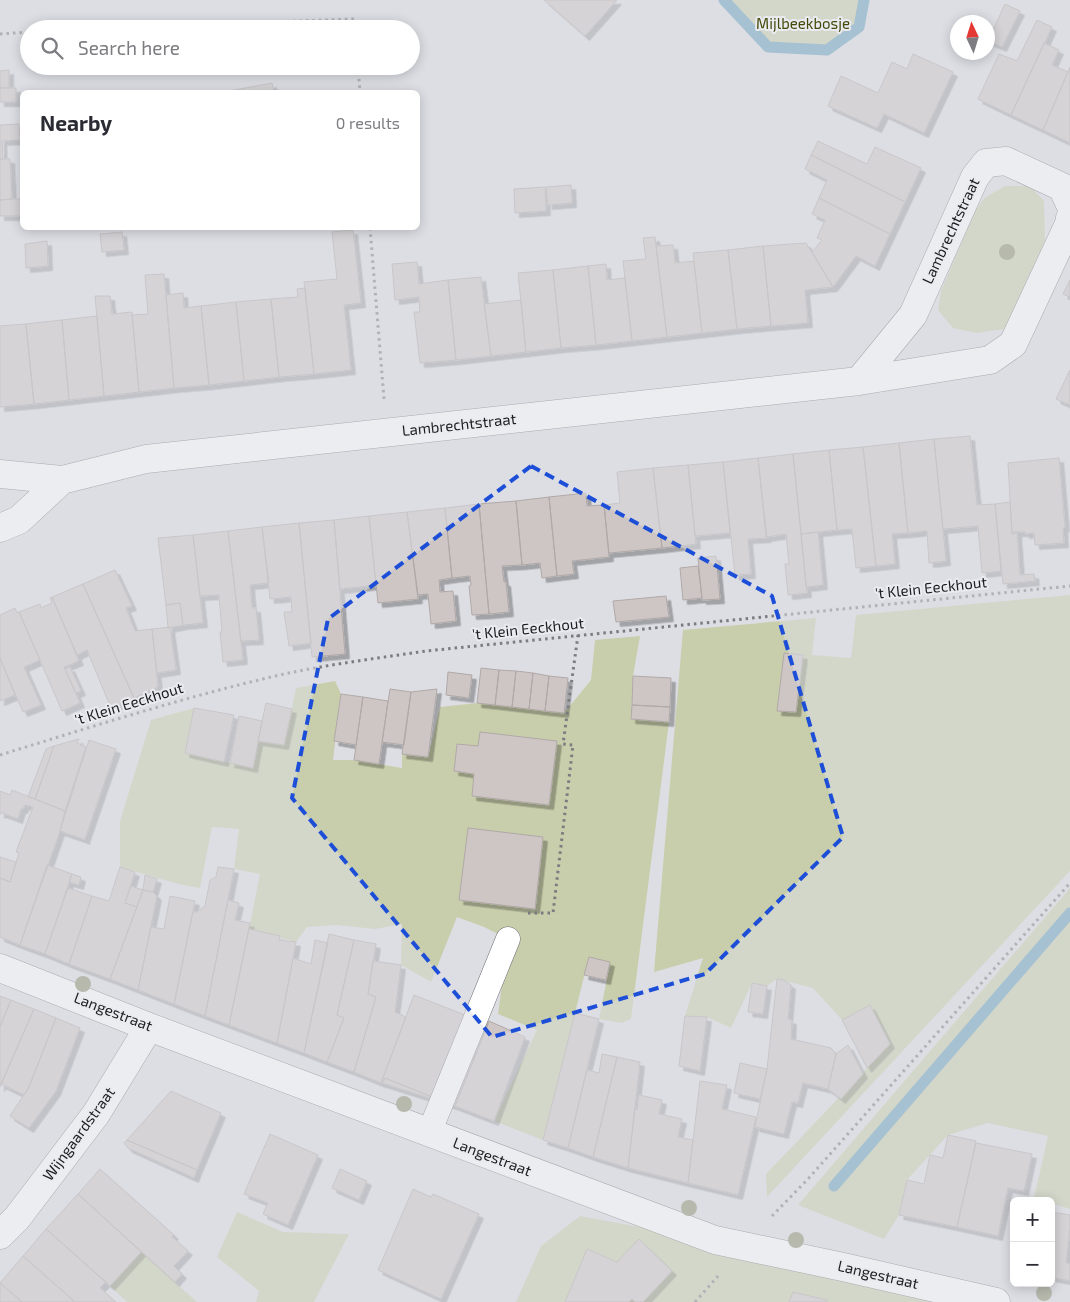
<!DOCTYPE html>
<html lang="en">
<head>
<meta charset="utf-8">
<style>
	:root { --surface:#fff; --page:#f2f2f3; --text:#2b2b33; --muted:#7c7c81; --line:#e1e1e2 }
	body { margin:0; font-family:"Exo 2",sans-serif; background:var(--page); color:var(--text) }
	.controls { position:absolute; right:15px; bottom:15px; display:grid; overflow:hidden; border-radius:8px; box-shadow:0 2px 12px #0003 }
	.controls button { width:45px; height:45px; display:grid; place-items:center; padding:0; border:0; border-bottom:1px solid var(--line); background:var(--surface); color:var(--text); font:25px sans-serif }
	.compass { position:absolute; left:950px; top:15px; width:45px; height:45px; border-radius:50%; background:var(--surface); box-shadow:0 2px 12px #0003; rotate:356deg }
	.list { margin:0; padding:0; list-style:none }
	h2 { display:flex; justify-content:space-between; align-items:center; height:65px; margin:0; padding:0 20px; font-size:21px }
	h2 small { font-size:16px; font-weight:400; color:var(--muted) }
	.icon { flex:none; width:28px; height:28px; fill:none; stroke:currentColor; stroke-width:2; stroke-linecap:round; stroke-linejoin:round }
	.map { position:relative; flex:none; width:1070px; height:1302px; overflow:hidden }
	.search { position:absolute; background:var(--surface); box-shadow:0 2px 12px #0003; left:20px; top:20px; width:400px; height:55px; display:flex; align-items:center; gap:12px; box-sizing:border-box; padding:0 18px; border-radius:28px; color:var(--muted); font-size:19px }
	.panel { position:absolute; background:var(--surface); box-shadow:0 2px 12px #0003; left:20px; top:90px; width:400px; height:140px; border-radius:8px }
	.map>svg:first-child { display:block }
	.green { fill:#c8ceab }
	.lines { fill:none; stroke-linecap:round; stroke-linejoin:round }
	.stream { stroke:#649dba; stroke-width:11 }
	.building { fill:#cdc6c4; stroke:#b0a9a7; filter:url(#shadow) }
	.service-casing { stroke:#6d6e74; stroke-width:25 }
	.minor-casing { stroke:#6d6e74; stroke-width:29 }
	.path { stroke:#7b7c80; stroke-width:3; stroke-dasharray:2.5 4; stroke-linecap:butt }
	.service { stroke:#fff; stroke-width:24 }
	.minor { stroke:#fff; stroke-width:28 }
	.tree { fill:#898d6c }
	.marked { fill:none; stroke:#1d4ed8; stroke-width:4; stroke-dasharray:10 6; stroke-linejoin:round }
	.labels { text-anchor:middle; stroke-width:4; stroke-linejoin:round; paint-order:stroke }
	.park-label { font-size:15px; fill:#444b0a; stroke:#eaebf1 }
	.street-label { font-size:15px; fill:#1d1d20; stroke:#eaebf1 }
</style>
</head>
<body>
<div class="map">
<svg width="1070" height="1302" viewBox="0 0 1070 1302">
	<defs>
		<filter id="shadow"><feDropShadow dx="4.5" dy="4.5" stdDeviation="0" flood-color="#0004"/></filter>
	</defs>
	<rect width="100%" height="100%" fill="#dddee4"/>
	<path class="green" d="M724,0H864L859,27L827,50L768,47Z
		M1005,186H1030L1044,201L1045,240L1025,292L1004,329L976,333L953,328L938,310L941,291L974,213L984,198Z
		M1070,595V871L767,1197L766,1174L890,1044L870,1005L842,1020L813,988L777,979L767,986L752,983L731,1028L707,1017L685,1016L703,958L654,972L683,630L816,618L812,655L851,658L856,615Z
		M640,636L633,676L631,719L669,722L631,1019L622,1023L599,1019L610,963L589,957L543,1140L494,1121L537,1030L498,1014L508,939L484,927L457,917L431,982L401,965L402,924L375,929L336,925L307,927L296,942L249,929L260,874L234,869L239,829L212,827L200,888L178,884L120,867V821L151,720L194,708L186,753L253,768L258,741L284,745L296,688L335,681L341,694L333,760H354L402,768V754L428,757L440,707L477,703L564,713L591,680L595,640Z
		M1070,888V1209L1051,1203V1201H1044L1034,1198L1048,1136L988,1123L948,1135L907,1180L899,1215L884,1239L798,1205Z
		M237,1212L283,1232L349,1234L314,1302H256L259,1291L217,1257Z
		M580,1216L743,1246L947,1302H516L541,1246Z
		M141,1252L197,1302H127L110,1286Z"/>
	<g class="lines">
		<path class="stream" d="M724,0L768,47L827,50L859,27L864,0
			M834,1186L1070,913"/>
	</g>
	<path class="building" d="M544,0H617L585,36Z
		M1005,4L1020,11L1002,47L988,41Z
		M1037,20L1052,27L1011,115L978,99L999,54L1017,61Z
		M1044,43L1059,50L1052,65L1068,72L1043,130L1011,115Z
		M913,54L953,72L924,133L884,114L877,128L828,106L841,76L878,93L892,62L907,69Z
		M1070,67V143L1043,130Z
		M9,70V88H0V71Z
		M272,83L274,92H224Z
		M0,88H16V102H0Z
		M19,124L20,140L2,141L3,159H0V125Z
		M818,141L867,164L875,147L921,168L905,202L811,155Z
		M811,155L905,202L890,234L819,198L827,180L805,169Z
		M0,159H10L12,199L0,200Z
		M571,185L572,203L548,205L546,187Z
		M545,187L546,211L515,213L514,189Z
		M819,198L890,234L875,266L856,256L833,287L812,252L822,240L817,238L825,220L812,214Z
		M12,199H22V216H0V200Z
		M353,230L361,303L344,305L351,370L314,374L304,282L337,279L332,232Z
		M122,232L124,250L102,252L100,234Z
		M655,237L667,337L632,341L623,261L646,259L643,238Z
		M47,241L48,266L26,268L25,244Z
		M806,243L833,287L805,290L808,323L771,326L763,246Z
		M673,245L675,263L694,261L702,333L667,337L656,246Z
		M763,246L771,326L737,329L728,250Z
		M728,250L737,329L702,333L693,253Z
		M417,262L419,284L448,280L456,360L420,363L414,312H420L419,297L395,300L392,264Z
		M606,264L607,280L625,278L632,341L596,345L588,266Z
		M588,266L596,345L561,348L553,270Z
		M553,270L561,348L526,352L518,273Z
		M164,274L174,388L139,392L132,315L148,314L145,275Z
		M481,277L491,356L456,360L448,280Z
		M1070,280V297L1063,294Z
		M305,288L314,374L279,377L271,299L298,297L297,289Z
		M183,293L184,308L201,306L209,385L174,388L166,295Z
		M95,296H110L112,314L132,312L139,392L104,396Z
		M271,299L279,377L244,381L236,302Z
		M521,300L526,352L491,356L484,304Z
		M236,302L244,381L209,385L201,306Z
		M97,316L104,396L69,400L62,320Z
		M62,320L69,400L34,404L26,324Z
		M26,324L34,404L0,407V326Z
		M1070,370V405L1056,399Z
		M970,436L977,505L995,504L1001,571L982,573L978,526L943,529L934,439Z
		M934,439L946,561L929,563L927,531L908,533L899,443Z
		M899,443L908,533L892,534L895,564L876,566L863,447Z
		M863,447L876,566L856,568L852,529L837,530L829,450Z
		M829,450L837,530L801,534L793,454Z
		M793,454L807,593L788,595L785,564H789L786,534L766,537L758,458Z
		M758,458L767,538L748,539L751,574L735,575L723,462Z
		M1059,458L1065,527L1063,528L1064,543L1035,545L1034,533L1025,534V532H1014L1015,534H1012L1008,463Z
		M723,462L730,533L695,536L688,465Z
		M688,465L696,544L662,548L653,468Z
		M653,468L662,548L609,553L604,505L620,503L617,472Z
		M586,493L587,506L604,505L609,557L572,561L574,574L557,576L549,497Z
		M549,497L557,576L542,578L540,563L522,565L516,501Z
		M516,501L522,565L502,566L504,582H506L509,612L489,614L479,504Z
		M1010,502L1012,534L1017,532L1020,575L1034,574L1035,581L1003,584L995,504Z
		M479,504L489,614L472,615L469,586L471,585L470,576L452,578L445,508Z
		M445,508L452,578L439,580L440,592L453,591L456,621L431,624L428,594L418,595L407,512Z
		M407,512L418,599L378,603L369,516Z
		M369,516L376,585L340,589L334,520Z
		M334,520L345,654L312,657L299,523Z
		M299,523L311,643L289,646L284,612H292L291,597L270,599L262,527Z
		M262,527L269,583L250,585L252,608H256L259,640L241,641L228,531Z
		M228,531L243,660L223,662L220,632H222L219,595L200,596L193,535Z
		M818,532L823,585L806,587L801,534Z
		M193,535L203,623L183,625L180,603L166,605L158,538Z
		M716,556L720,599L702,600L698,558Z
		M698,566L702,598L683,600L680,568Z
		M115,570L132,606L126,608L135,631L152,629L158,687L134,698L83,584Z
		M83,584L134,698L111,708L87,650L77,655L52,597Z
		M666,596L669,617L616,622L613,601Z
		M52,597L79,661L64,667L80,703L62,711L19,612L40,604L41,608L52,603L50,598Z
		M180,603L183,625L168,628L166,605Z
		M15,608L17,613L19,612L40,660L24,667L41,705L23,712L0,658V615Z
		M170,627L176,670L157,673L152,629Z
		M784,653L803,655L796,712L777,711Z
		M0,658L15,695L0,701Z
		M70,667L81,691L76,693L65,669Z
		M481,668L499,670L495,705L477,703Z
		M499,670L516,671L512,707L495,705Z
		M516,671L533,673L529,709L512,707Z
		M448,672L472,675L469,698L446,695Z
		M533,673L549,676L545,711L529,709Z
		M549,676L568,678L564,713L545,711Z
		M633,676L671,678L670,707L632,705Z
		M390,689L411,692L404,745L382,742Z
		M437,689L428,757L402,754L411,692Z
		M341,694L363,697L356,745L334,741Z
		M363,697L388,701L379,764L354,760Z
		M266,703L292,709L284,745L258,741Z
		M632,705L670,707L669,722L631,719Z
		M194,708L234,715L224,762L185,753Z
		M239,716L262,721L253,768L230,763Z
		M480,732L557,741L549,805L472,796L474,774L454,771L457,744L478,746Z
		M79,739L77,743L86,747L65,811L35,799L54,746Z
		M89,740L116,749L85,839L86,840L60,831Z
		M54,746L35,799L28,797L46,749Z
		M12,790L65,811L60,831L20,945L0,937V878L10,882L19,853L16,852L33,807L25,805L23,809H21L18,819L2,813L0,814V791L10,795Z
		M468,828L543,837L535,909L459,900Z
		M0,857L16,862L10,882L0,878Z
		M47,865L72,874L45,954L20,945Z
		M120,867L135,872L125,903L137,907L110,979L69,964L92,896L109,901Z
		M218,867L234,869L205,1016L174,1004L193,912H197L205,906L210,880L216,877Z
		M72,874L81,877L79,885L69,882Z
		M145,875L157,879L153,892L143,890Z
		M131,886L143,890L137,907L125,903Z
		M68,888L92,896L69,964L45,954Z
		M143,890L153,892L157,896L138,990L110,979Z
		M170,896L195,901L174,1004L138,990L151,927L164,929Z
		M228,900L239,903L235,920L250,923L229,1025L205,1016Z
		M249,929L280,936L279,940L296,942L277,1043L229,1025Z
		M329,934L354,940L337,1015L344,1018L327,1062L304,1053Z
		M315,940L328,943L304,1053L277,1043L293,958L311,964Z
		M354,940L376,944L368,994L376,997L354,1072L327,1062L344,1018L337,1015Z
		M589,957L610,962L606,980L584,975Z
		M373,961L401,965L395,1012L406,1017L381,1083L354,1072L376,997L368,994Z
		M777,979L784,980L791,985L788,1019L792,1020L791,1039L831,1048L836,1054L828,1089L803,1083L798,1103L792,1102L784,1134L755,1127L767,1069Z
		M752,983L767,986L763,1014L748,1012Z
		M414,995L470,1017L437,1099L385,1078L382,1083H381Z
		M0,996L11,1000L0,1027Z
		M11,1000L34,1009L0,1087V1027Z
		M870,1005L890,1044L867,1068L842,1020Z
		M34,1009L56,1018L29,1087L24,1095L1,1084Z
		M575,1013L599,1019L568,1148L543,1140Z
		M685,1016L707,1017L700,1071L679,1066Z
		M470,1017L488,1024L455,1106L382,1083L385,1078L437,1099Z
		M56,1018L80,1028L56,1091L29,1128L10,1116L29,1087Z
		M489,1021L525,1037L494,1121L455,1106Z
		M848,1045L863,1074L841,1099L828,1089L836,1054Z
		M602,1054L617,1057L593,1157L568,1148L587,1070L599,1073Z
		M617,1057L640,1062L628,1168L593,1157Z
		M740,1063L767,1069L760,1099L734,1093Z
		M700,1081L727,1085L722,1109L756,1117L738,1195L688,1183Z
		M171,1091L221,1113L197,1170L127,1140Z
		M639,1095L662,1100L659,1114L682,1119L678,1137L693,1140L688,1183L628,1168L635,1109L637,1110Z
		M270,1134L318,1155L288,1225L263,1214L268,1203L244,1194Z
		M948,1135L976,1141L957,1227L899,1215L907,1180L924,1184L930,1155L943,1158Z
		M127,1140L197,1170L194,1178L128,1148L124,1143Z
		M976,1143L1032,1154L1024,1191L1008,1188L998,1236L957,1227Z
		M100,1169L174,1235L172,1237L188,1251L174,1266L182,1274L175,1282L78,1194Z
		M340,1169L367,1181L359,1200L332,1188Z
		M413,1189L431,1197L433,1194L479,1214L441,1299L378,1270Z
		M78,1194L141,1252L110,1286L46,1229Z
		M1051,1212L1070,1215V1228L1066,1263L1070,1264V1281L1051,1277Z
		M46,1229L106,1282L100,1288L116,1302H75L23,1256Z
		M639,1239L672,1271L643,1302H635L632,1299L629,1302H565L587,1249L617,1262Z
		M23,1256L75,1302H22L0,1283Z
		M0,1283L22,1302H0Z
		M793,1292L814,1297L827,1300V1302H789Z"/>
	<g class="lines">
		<defs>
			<path id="service" d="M429,1133L508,939"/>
			<path id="minor" d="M859,381L913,315L975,177L986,163L1006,161L1062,187L1070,204
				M0,474L62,480L146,459L859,381L990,360L1013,344L1069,224L1070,218
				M0,528L19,520L62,480
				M0,968L149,1027L715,1240L843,1267L996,1302
				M0,1235L17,1218L96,1114L149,1027"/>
		</defs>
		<use href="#service" class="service-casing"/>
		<use href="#minor" class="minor-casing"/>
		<path class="path" d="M72,29L354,19L355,29
			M0,34L29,32
			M358,66L360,92
			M370,228L384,399
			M0,755C94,726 188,696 284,674C331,664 379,658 426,651L1070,586
			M528,913H553L573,745L563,744L578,635
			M772,1216L808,1179L1070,883
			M695,1302L718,1276"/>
		<use href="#service" class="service"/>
		<use href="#minor" class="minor"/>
	</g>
	<g class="tree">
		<circle cx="1007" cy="252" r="8"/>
		<circle cx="83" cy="984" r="8"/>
		<circle cx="404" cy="1104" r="8"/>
		<circle cx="689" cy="1208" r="8"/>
		<circle cx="796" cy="1240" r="8"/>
		<circle cx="1044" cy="1293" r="8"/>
	</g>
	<path d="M0 0H1070V1302H0ZM531,466L772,596L843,837L705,974L492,1037L292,798L328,619Z" fill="#dddee4" fill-opacity=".55" fill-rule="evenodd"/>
	<path class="marked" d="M531,466L772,596L843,837L705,974L492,1037L292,798L328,619Z"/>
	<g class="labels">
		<g class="park-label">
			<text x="803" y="29">Mijlbeekbosje</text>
		</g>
		<g class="street-label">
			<text transform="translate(951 231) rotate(-65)" y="5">Lambrechtstraat</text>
			<text transform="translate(459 425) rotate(-6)" y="5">Lambrechtstraat</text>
			<text transform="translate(931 588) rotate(-6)" y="5">'t Klein Eeckhout</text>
			<text transform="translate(528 629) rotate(-6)" y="5">'t Klein Eeckhout</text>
			<text transform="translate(129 704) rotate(-17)" y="5">'t Klein Eeckhout</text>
			<text transform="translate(113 1012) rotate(21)" y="5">Langestraat</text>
			<text transform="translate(79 1134) rotate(-54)" y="5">Wijngaardstraat</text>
			<text transform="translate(492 1157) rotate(21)" y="5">Langestraat</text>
			<text transform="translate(878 1275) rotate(13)" y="5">Langestraat</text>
		</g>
	</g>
</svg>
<div class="controls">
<button>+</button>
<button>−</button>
</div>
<svg class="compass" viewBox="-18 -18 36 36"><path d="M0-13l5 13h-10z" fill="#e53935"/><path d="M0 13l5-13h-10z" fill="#7c7c81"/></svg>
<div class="search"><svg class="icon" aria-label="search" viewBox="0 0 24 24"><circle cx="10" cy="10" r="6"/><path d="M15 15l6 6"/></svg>Search here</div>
<section class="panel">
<h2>Nearby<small>0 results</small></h2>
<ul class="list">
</ul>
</section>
</div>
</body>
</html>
